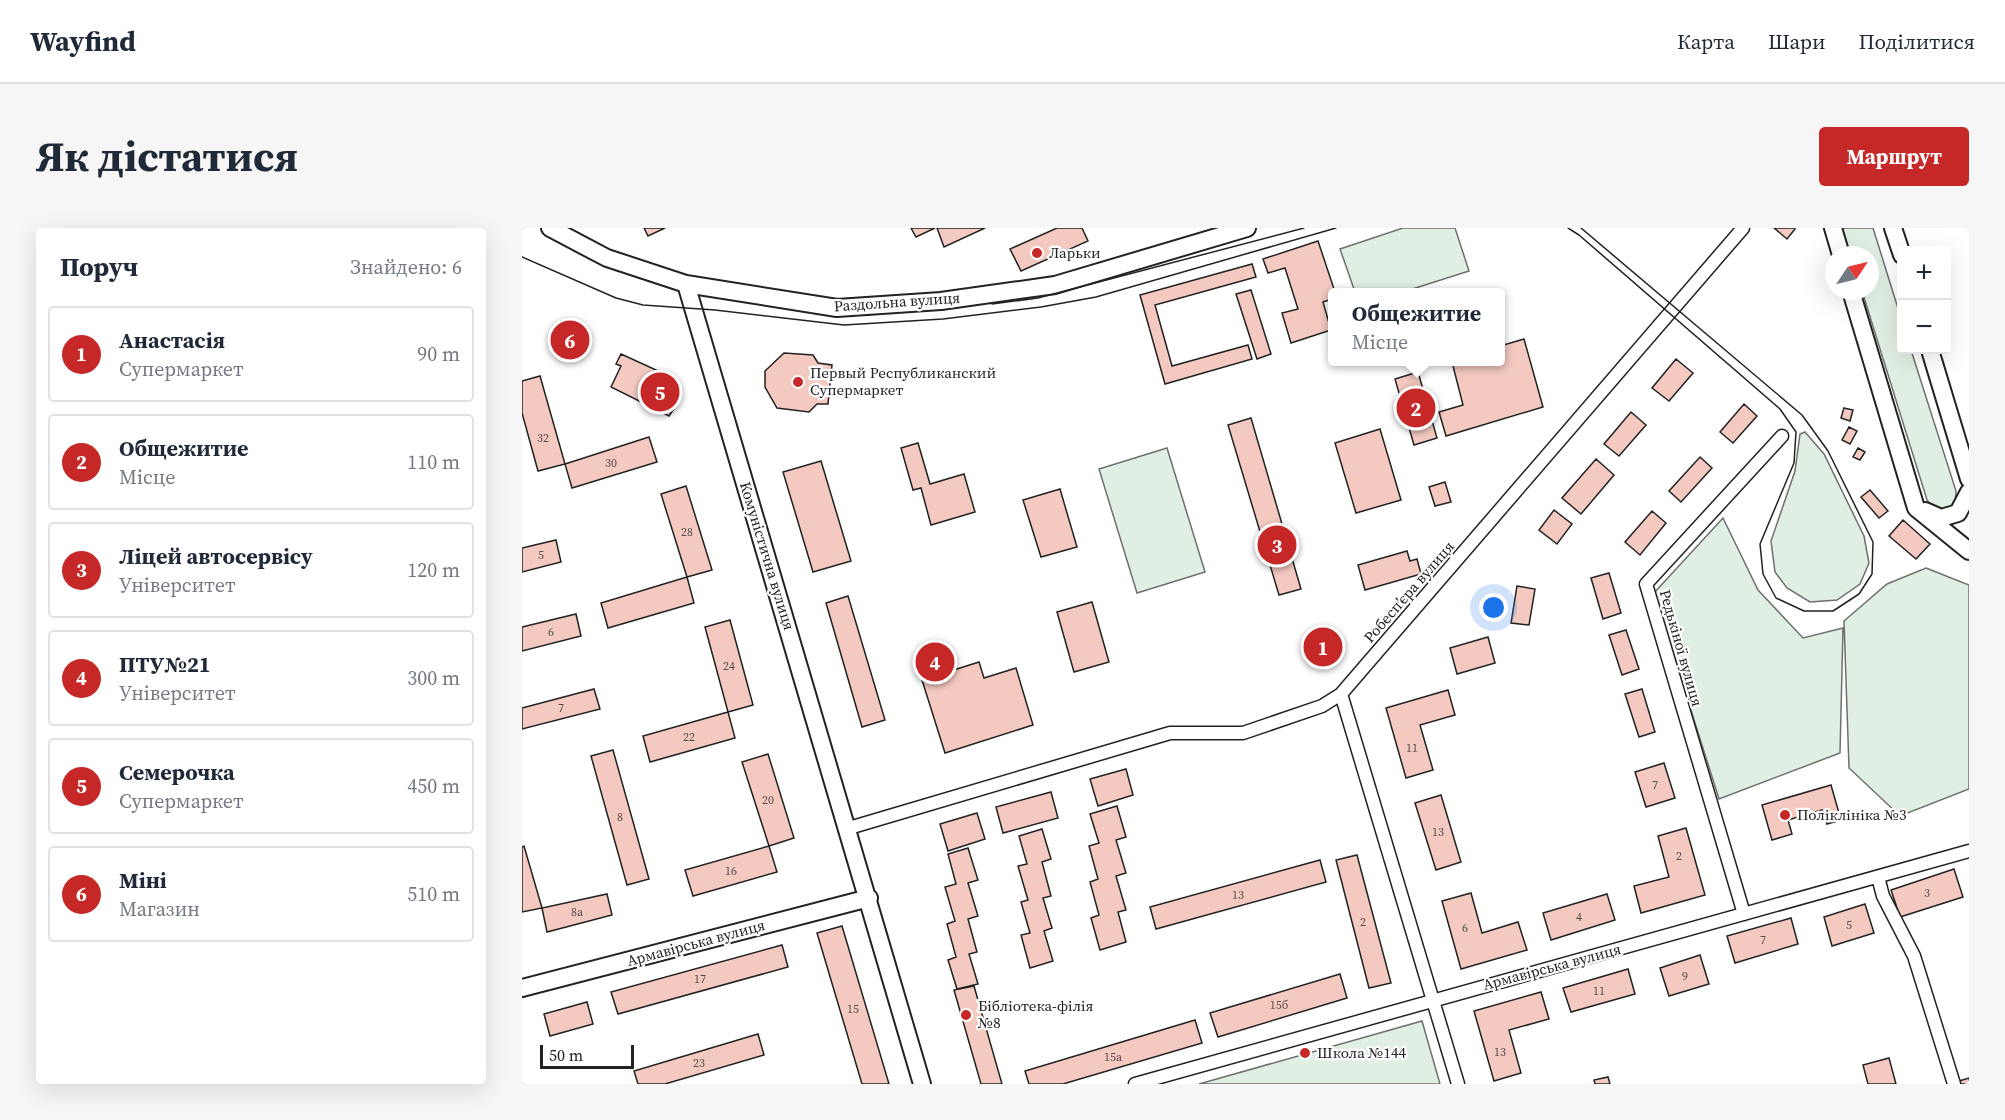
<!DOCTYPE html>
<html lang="uk">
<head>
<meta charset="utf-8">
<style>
	:root { --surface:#fff; --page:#f6f6f7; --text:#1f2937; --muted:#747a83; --line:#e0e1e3; --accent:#c62828 }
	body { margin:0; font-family:"Source Serif 4",serif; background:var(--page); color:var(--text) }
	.controls { position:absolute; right:18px; top:18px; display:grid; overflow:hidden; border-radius:6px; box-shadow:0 6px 24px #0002 }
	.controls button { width:54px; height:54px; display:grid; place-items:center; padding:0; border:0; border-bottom:2px solid var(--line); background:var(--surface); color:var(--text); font:30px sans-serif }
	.compass { position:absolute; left:1303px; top:18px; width:54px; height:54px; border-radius:50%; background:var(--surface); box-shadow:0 6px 24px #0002; rotate:55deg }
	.scale { position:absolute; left:18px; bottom:15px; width:94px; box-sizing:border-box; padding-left:6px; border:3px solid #222; border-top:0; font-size:16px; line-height:21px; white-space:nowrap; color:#222; -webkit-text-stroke:4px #fff; paint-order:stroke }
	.you { position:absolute; left:972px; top:380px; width:21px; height:21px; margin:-15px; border:4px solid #fff; border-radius:50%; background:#1a73e8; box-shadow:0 0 0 9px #1a73e833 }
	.badge { display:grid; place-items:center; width:39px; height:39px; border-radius:50%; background:var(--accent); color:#fff; font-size:20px; font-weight:700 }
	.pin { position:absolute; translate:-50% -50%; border:3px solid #fff; box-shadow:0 2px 6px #0006 }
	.popup { position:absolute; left:806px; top:60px; width:177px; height:78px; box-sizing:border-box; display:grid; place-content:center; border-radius:6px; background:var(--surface); filter:drop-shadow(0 2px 4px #0005); font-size:20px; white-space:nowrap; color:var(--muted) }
	.popup b { font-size:22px; color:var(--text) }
	.popup::after { content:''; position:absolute; left:50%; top:100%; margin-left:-12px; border:12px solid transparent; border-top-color:var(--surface) }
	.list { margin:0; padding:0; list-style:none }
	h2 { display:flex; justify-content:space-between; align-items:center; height:78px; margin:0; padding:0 24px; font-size:26px }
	h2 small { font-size:20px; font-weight:400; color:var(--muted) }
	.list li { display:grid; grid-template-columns:39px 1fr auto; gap:18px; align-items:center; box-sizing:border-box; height:96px; margin:0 12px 12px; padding:0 12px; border:2px solid var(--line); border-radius:6px }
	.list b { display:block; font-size:22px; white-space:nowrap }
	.list p { margin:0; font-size:20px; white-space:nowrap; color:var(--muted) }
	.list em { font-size:20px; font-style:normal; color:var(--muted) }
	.map { position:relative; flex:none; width:1447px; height:856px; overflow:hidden; border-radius:6px }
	header { display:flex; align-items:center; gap:36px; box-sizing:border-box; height:84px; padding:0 30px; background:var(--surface); border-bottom:2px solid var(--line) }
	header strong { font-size:28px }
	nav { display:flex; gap:33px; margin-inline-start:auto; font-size:21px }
	.intro { display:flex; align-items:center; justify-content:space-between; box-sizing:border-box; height:144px; padding:0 36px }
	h1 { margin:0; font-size:42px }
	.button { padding:15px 27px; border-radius:6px; background:var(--accent); color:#fff; font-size:21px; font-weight:700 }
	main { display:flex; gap:36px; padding:0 36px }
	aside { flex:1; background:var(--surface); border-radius:6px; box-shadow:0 6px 24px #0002 }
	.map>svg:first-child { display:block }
	.green { fill:#e0efe3; stroke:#6f6f6f; stroke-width:1.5 }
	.building { fill:#f3c9c0; stroke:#222; stroke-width:1.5 }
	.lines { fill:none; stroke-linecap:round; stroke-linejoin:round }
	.street-casing { stroke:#222; stroke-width:15 }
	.secondary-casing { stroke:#222; stroke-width:20 }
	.street { stroke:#fff; stroke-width:12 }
	.secondary { stroke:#fff; stroke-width:16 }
	.tram { stroke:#222; stroke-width:1.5 }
	.poi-dot { fill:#c62828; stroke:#fff; stroke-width:2 }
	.labels { text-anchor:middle; stroke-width:4.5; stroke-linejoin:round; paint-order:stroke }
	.number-label { font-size:12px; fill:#564c4a }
	.poi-label { font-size:15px; fill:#222; stroke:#fff; text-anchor:start }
	.street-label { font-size:15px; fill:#222; stroke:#fff }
</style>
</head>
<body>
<header>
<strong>Wayfind</strong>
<nav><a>Карта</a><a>Шари</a><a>Поділитися</a></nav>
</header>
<div class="intro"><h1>Як дістатися</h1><a class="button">Маршрут</a></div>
<main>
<aside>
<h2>Поруч<small>Знайдено: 6</small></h2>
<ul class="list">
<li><span class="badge">1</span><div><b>Анастасія</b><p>Супермаркет</p></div><em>90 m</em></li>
<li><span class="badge">2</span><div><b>Общежитие</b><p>Місце</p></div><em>110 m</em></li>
<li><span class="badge">3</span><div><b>Ліцей автосервісу</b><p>Університет</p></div><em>120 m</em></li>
<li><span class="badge">4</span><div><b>ПТУ№21</b><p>Університет</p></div><em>300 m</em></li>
<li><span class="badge">5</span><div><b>Семерочка</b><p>Супермаркет</p></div><em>450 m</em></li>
<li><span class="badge">6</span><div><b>Міні</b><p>Магазин</p></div><em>510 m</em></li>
</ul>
</aside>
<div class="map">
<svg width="1447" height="856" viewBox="0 0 1447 856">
	<rect width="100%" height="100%" fill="#fff"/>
	<path class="green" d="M881,0H933L947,43L881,64H833L818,21Z
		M1320,0H1351L1379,90L1380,122H1389L1434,263L1433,276L1424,283L1411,280L1405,272L1340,63H1348V27H1328Z
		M1283,204L1302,226L1342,308L1347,335L1338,356L1315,372L1288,374L1265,360L1253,344L1249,313L1273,243L1278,206Z
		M645,220L683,344L615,365L577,241Z
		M1201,290L1236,362L1281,410L1321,400L1318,525L1197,571L1132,365Z
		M1404,340L1447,357V561L1378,588L1327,540L1322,393L1365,356Z
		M900,793L918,856H677Z"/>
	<path class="building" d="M122,0H143L126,8Z
		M389,0H413L394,9Z
		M415,0H463L422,19Z
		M535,0H560L566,13L499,43L488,21Z
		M1252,0H1272L1273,1L1265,11Z
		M796,13L813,64H810V71L801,74L809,102L769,115L760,85L776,81L763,40L746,45L741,31Z
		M730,36L734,49L633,77L650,138L726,117L730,131L643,156L618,67Z
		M729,62L749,126L735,131L714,66Z
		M42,99L61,107L54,125L35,118Z
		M1002,111L1021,179L924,208L917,184L941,177L930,134H978V118Z
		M262,125L291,127L296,135L310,137L306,176H295L287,184L255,180L243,159V143Z
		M99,126L143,146L147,154L156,160L157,173L147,188L89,159L99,138L94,136Z
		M1154,131L1171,145L1147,173L1130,160Z
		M896,144L915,210L892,217L873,151Z
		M18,148L43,236L16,243L0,185V153Z
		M1222,176L1235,188L1211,215L1198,204Z
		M1322,180L1331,182L1328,193L1319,190Z
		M1109,184L1124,197L1097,228L1082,216Z
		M729,190L779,361L757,367L706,197Z
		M1327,199L1335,203L1328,216L1320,212Z
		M858,201L879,272L834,285L813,215Z
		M127,209L135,234L50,260L43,236Z
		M396,215L408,256L442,246L453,284L409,297L399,260L391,262L379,220Z
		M1336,220L1343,224L1338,232L1331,229Z
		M1178,229L1190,240L1159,274L1147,263Z
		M1074,231L1092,247L1059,286L1040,270Z
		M299,233L329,333L291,344L261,244Z
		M923,254L929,274L913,278L907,259Z
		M164,258L190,342L165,349L139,266Z
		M538,261L555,319L519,329L501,272Z
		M1348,262L1366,283L1357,290L1339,269Z
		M1032,282L1050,296L1035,316L1017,302Z
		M1130,283L1144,295L1118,327L1103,314Z
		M1381,292L1408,316L1394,331L1367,308Z
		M34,312L39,334L0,344V320Z
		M885,323L888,333L895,331L899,346L843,362L836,337Z
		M1087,345L1099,385L1081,391L1069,350Z
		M165,349L172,375L86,400L79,375Z
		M995,358L1013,361L1007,397L989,395Z
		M326,368L363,492L340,499L304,375Z
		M570,374L587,434L552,444L535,384Z
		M54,386L59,408L0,423V399Z
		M208,392L231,477L206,484L183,399Z
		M1104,402L1117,441L1100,447L1087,407Z
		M966,409L973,435L935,446L928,420Z
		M457,434L462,450L494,440L511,497L423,525L400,452Z
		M72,461L78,481L0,501V480Z
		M1120,461L1133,504L1117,509L1103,466Z
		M926,462L933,487L898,497L911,542L884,550L864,480Z
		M206,484L213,510L128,534L121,508Z
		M91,522L127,651L105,657L69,528Z
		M246,526L272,610L247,618L220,534Z
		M1142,535L1153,570L1124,579L1113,544Z
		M604,541L611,567L576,578L568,551Z
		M1309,557L1319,592L1305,596L1300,582L1266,592L1270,606L1250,612L1240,577Z
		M529,564L536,590L481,605L474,579Z
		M919,567L939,634L914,642L893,575Z
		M595,578L604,609L594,612L604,645L594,648L604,682L596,684L604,714L578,722L569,690L577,687L568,654L576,651L567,618L577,615L568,586Z
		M455,585L463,611L426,623L418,596Z
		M1164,600L1183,667L1119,685L1112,658L1147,649L1136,608Z
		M520,601L529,631L520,634L529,668L521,670L530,700L522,703L531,733L508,740L499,707L508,705L499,674L506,672L496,638L505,636L497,608Z
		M2,618L20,680L0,684V619Z
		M247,618L255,644L171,668L163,642Z
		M446,620L456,652L446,655L456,688L446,691L455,724L447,726L456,756L435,761L426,732L434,729L425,696L433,693L423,659L434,656L426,626Z
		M835,627L869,755L847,760L814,632Z
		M798,632L804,654L634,701L628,679Z
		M1432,641L1441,669L1378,689L1369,662Z
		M949,665L960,705L996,694L1005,722L939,741L920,673Z
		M85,666L90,687L25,704L20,680Z
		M1085,666L1093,692L1029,712L1021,685Z
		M1343,676L1352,705L1310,718L1302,689Z
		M1269,690L1276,716L1213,735L1205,708Z
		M320,698L367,856H340L295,705Z
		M260,717L266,739L96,786L89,764Z
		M1178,727L1187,756L1147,768L1138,740Z
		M1106,741L1113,766L1049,784L1041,760Z
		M818,746L825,770L696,809L688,785Z
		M452,758L480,856H459L432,762Z
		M1019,764L1027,791L987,802L999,845L972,853L952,783Z
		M65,774L71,796L28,808L22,786Z
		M673,792L680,815L541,856H507L503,843Z
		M236,806L242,827L143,856H116L112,843Z
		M1367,830L1374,856H1346L1341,837Z
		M1086,849L1088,856H1073L1072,852Z
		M1447,850V856H1438L1437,853Z"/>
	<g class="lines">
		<defs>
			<path id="street" d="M327,600L648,505H721L800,478L819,466
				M1356,649L1361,668L1392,728L1432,856
				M1222,686L1124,356L1260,208
				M613,856L1447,623
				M936,856L819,466L1221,0"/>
			<path id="secondary" d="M28,0L85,30L164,56L315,80L419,73L533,57L725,0
				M1311,0L1319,27
				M1371,0L1380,27
				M164,56L400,856
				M1329,63L1394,280L1447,323
				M1408,122L1447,251
				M1403,283L1419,290L1436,285L1447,264
				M0,760L347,670"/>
		</defs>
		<use href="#street" class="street-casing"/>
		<use href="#secondary" class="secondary-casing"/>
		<use href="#street" class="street"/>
		<use href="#secondary" class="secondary"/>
		<path class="tram" d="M1046,0L1057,7L1258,181L1274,204L1272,235L1238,316L1241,346L1254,370L1282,383H1311L1337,366L1350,346L1351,314L1306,223L1280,187L1059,0
			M0,29L94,70L121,77L193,82L322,97L421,91L519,79L574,69L814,0
			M470,76L516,70L782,0"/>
	</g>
	<g class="poi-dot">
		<circle cx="515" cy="25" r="6"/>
		<circle cx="276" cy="154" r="6"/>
		<circle cx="1263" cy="587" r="6"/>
		<circle cx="444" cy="787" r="6"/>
		<circle cx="783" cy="825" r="6"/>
	</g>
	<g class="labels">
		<g class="number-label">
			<text x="21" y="214">32</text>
			<text x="89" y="239">30</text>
			<text x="165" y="308">28</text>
			<text x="19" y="331">5</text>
			<text x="29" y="408">6</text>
			<text x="207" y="442">24</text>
			<text x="39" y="484">7</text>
			<text x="167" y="513">22</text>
			<text x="890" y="524">11</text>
			<text x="1133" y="561">7</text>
			<text x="246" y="576">20</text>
			<text x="98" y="593">8</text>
			<text x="916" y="608">13</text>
			<text x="1157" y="632">2</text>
			<text x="209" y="647">16</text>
			<text x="1405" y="669">3</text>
			<text x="716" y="671">13</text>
			<text x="55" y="688">8а</text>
			<text x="1057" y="693">4</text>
			<text x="841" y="698">2</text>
			<text x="1327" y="701">5</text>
			<text x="943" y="704">6</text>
			<text x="1241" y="716">7</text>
			<text x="1163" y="752">9</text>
			<text x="178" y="755">17</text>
			<text x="1077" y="767">11</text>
			<text x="757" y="781">15б</text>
			<text x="331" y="785">15</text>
			<text x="978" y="828">13</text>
			<text x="591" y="833">15а</text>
			<text x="177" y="839">23</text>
		</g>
		<g class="poi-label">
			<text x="527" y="30">Ларьки</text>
			<text x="288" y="150">Первый Республиканский<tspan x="288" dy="17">Супермаркет</tspan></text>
			<text x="1275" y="592">Поліклініка №3</text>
			<text x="456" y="783">Бібліотека-філія<tspan x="456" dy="17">№8</tspan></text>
			<text x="795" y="830">Школа №144</text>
		</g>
		<g class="street-label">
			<text transform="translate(375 74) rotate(-4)" y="5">Раздольна вулиця</text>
			<text transform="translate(245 328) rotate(73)" y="5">Комуністична вулиця</text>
			<text transform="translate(887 364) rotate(-49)" y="5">Робесп’єра вулиця</text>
			<text transform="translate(1159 420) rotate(74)" y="5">Редькіної вулиця</text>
			<text transform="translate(174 715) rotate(-15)" y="5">Армавірська вулиця</text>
			<text transform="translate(1030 739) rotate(-15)" y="5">Армавірська вулиця</text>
		</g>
	</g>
</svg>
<div class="controls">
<button>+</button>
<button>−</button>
</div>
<svg class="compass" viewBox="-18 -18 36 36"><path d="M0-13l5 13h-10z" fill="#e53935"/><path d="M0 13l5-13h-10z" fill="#747a83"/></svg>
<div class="scale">50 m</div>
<div class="you"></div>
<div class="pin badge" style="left:801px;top:419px">1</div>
<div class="pin badge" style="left:894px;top:180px">2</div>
<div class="popup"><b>Общежитие</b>Місце</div>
<div class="pin badge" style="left:755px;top:317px">3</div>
<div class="pin badge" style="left:413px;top:434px">4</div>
<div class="pin badge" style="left:138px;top:164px">5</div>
<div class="pin badge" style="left:48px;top:112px">6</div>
</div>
</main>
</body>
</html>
